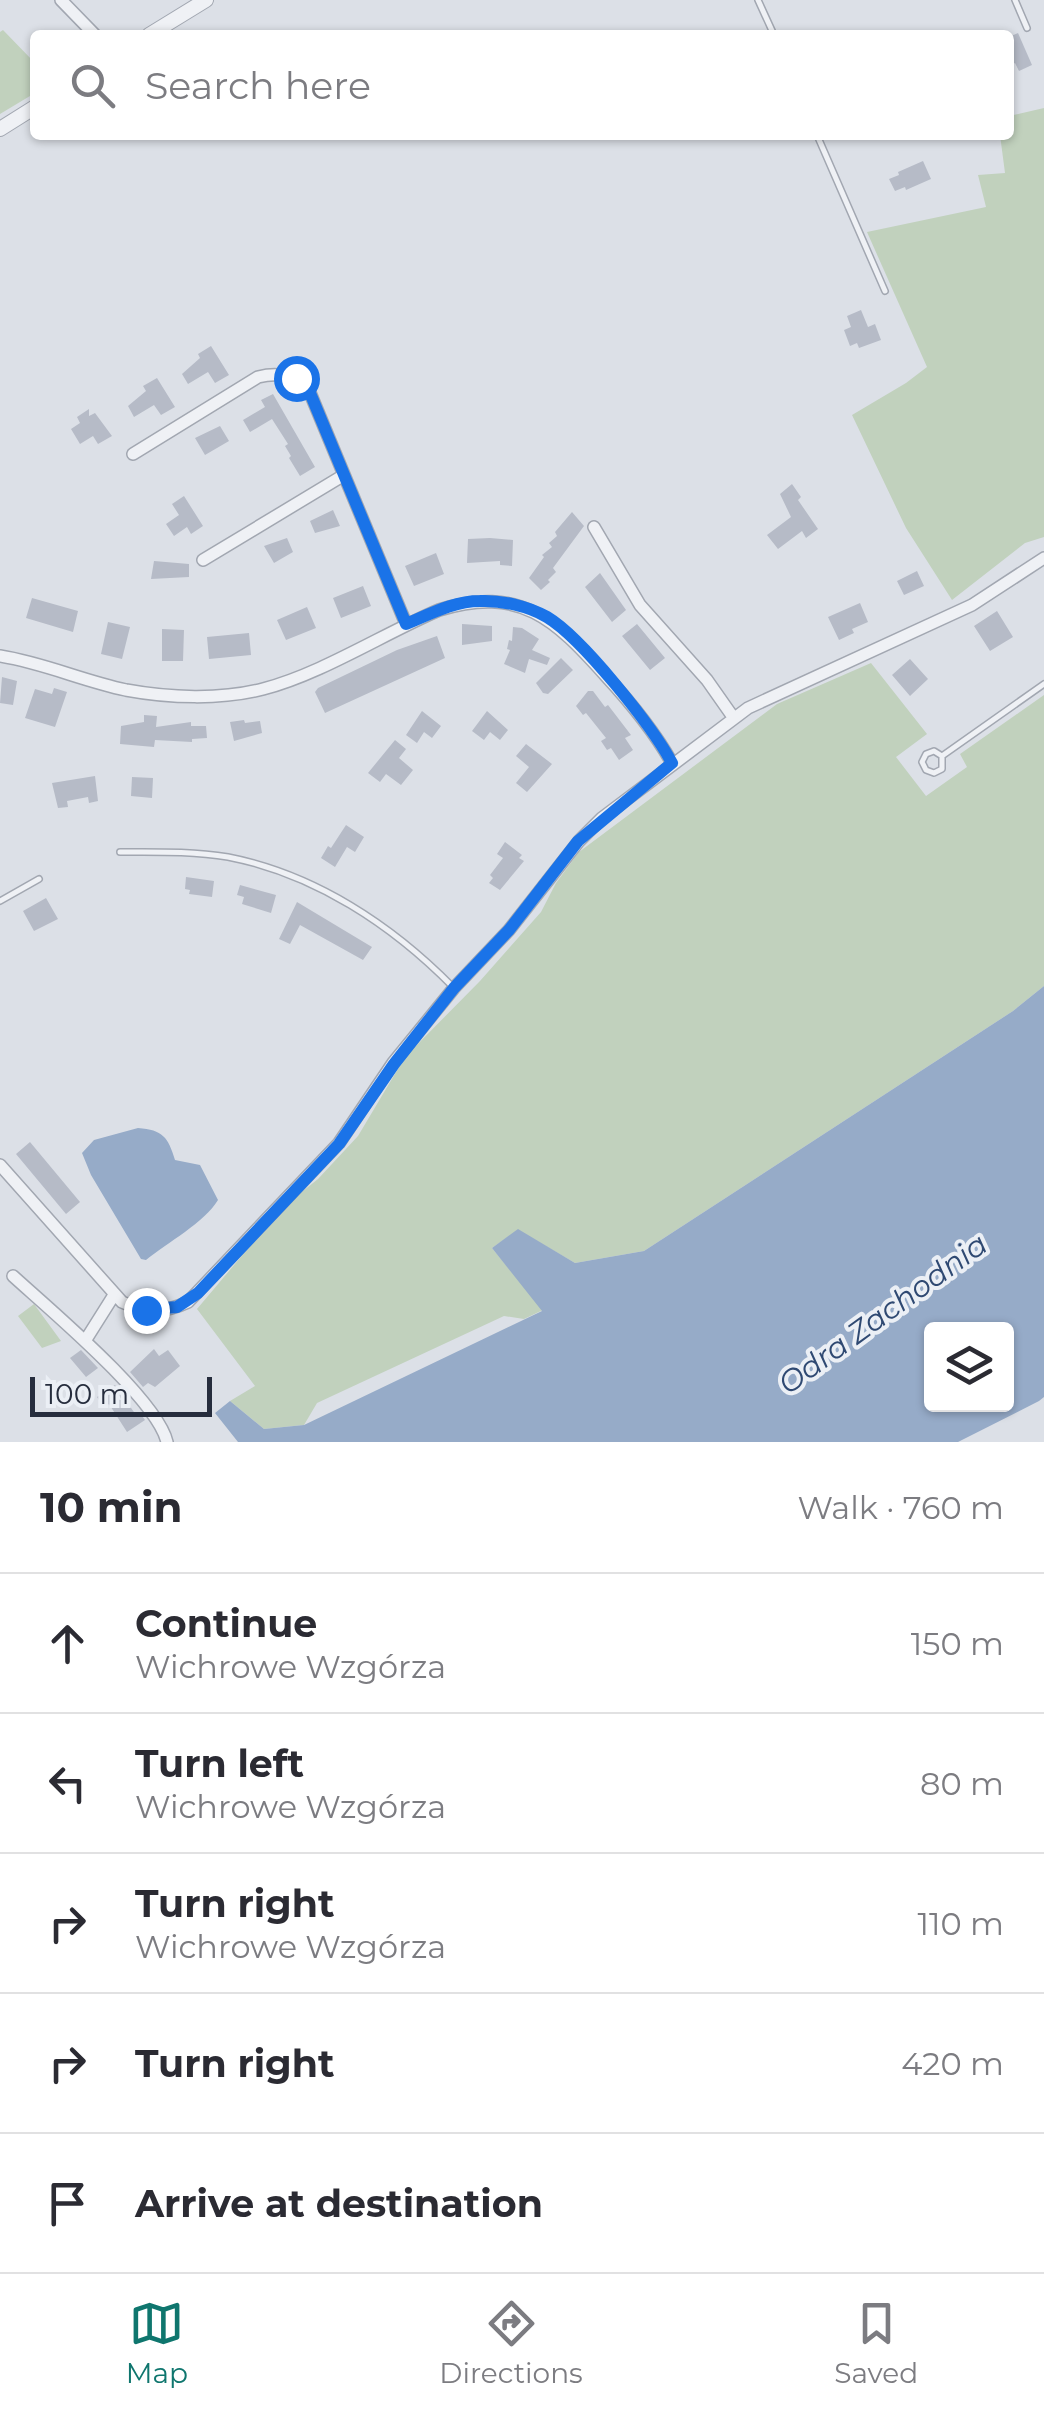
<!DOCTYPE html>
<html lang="en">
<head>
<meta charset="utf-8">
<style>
	:root { --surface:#fff; --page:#f2f2f3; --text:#2b2b33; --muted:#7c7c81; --line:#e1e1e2; --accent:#0f766e }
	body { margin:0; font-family:Montserrat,sans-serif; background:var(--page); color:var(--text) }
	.controls { position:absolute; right:30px; bottom:30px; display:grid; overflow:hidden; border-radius:10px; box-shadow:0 2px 8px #0004 }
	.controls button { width:90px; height:90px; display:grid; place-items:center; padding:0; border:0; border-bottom:2px solid var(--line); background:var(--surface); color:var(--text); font:50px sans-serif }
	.scale { position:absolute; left:30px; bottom:25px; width:182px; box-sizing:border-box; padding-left:10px; border:5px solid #262d3d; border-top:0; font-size:28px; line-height:35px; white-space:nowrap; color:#262d3d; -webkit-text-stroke:8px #ebeff5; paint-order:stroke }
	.stop { position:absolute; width:30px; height:30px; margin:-22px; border:8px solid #1a73e8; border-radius:50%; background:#fff }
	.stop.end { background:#1a73e8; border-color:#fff; box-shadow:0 2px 10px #0008 }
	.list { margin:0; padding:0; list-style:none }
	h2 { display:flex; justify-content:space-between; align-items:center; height:130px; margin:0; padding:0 40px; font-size:42px }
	h2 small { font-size:32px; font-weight:400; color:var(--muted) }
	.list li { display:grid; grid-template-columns:65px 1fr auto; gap:30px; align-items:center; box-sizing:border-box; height:140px; padding:0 40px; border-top:2px solid var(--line) }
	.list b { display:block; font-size:38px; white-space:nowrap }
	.list p { margin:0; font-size:32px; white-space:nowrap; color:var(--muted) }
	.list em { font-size:32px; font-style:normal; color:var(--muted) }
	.icon { flex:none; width:55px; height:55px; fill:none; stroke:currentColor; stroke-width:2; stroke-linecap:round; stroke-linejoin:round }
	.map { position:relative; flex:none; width:1044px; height:1442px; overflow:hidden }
	.search { position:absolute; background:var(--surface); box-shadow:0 2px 8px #0004; left:30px; right:30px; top:30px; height:110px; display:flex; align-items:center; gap:25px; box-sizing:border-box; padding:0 35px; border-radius:10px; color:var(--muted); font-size:38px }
	.sheet { height:830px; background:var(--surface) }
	nav { display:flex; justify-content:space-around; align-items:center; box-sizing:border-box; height:140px; border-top:2px solid var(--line); background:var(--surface); font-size:28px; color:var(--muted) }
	nav a { display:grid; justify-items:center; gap:5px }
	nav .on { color:var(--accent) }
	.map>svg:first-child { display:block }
	.green { fill:#c1d1bd }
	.water { fill:#96abc8; fill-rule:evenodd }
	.building { fill:#b6bbc7 }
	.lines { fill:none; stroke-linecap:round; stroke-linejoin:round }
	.service-casing { stroke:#a2a7b1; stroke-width:8 }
	.minor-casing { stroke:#a2a7b1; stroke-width:14 }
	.tertiary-casing { stroke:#a2a7b1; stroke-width:16 }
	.service { stroke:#eff1f5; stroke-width:5 }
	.minor { stroke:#eff1f5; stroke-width:11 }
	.tertiary { stroke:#eff1f5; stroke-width:14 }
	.route { stroke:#1a73e8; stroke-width:12 }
	.labels { text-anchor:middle; stroke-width:8; stroke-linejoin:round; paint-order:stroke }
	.water-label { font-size:30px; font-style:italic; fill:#2f4972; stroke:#ebeff5 }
</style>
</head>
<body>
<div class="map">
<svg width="1044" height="1442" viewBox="0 0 1044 1442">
	<rect width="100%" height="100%" fill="#dce0e7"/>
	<path class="green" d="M3,30L35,63V93L0,114V32Z
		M1044,108V537L1025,543L952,600L906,528L852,415L906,383L927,367L867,232L986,207L978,175L1005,173L1000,135H1009V116Z
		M871,663L927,734L896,757L926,796L967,767L960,754L1044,695V986L1013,1011L644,1251L575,1263L518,1230L492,1248L543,1310L524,1319L504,1316L317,1403L304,1425L264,1429L230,1401L255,1386L197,1309L283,1207L318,1179L358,1136L405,1057L480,981L541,912L556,883L579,852L777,704Z
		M34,1304L61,1341L42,1348L18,1316Z"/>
	<path class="water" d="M1044,986V1397L1039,1401L958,1442H238L215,1413L230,1401L264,1429L304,1425L542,1311L492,1248L518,1229L575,1263L644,1251L1013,1011ZM932,1330H1006V1404H932Z
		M138,1128C163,1130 168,1137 175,1160L200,1165L218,1200C205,1222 167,1243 146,1260L141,1259L91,1175L82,1153L94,1140Z"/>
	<path class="building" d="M1018,33L1032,65L1019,71L1015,63L1009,66V37Z
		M923,161L931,179L906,190L905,187L895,191L889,179L899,175L898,172Z
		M861,310L868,327L875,324L881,340L859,348L857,343L850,346L844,330L851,327L847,316Z
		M211,346L229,375L215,383L208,372L188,384L182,374L200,358L198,354Z
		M157,378L175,407L161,415L154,405L134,417L128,406L146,391L143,386Z
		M273,394L315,467L300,476L289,458L291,456L285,446L288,444L272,419L250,432L243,420L265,407L261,400Z
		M89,409V416L95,413L112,436L98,444L93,436L80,444L71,429L80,423L77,417Z
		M220,426L229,441L205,455L195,438Z
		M792,484L801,497L798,500L818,529L806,538L802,531L778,549L767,535L791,517L780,494Z
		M184,496L203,526L191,534L187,527L174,536L166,524L179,515L172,504Z
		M333,510L340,526L315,533L310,521Z
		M572,512L584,526L553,568L556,572L548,580L550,582L541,590L529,578L544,557L542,555L552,547L549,543L557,536L555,532Z
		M287,538L293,552L274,563L264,546Z
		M490,538L513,540L512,566L500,565V561L467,563L468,539Z
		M436,553L444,574L414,586L405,566Z
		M154,561L189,564V577L151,579Z
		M917,571L924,586L904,595L897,581Z
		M600,573L626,610L612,622L585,587Z
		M363,586L371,606L341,618L333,598Z
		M32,598L78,611L73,632L26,618Z
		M860,603L868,622L852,629L854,633L839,640L828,617Z
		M307,607L316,628L286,640L277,620Z
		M997,611L1013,637L990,651L974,626Z
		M108,622L130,627L122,659L101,654Z
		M462,624L492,626V641L462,645Z
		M637,624L665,658L650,670L622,636Z
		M513,627L522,628L539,639L532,650L550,658L547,665L529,659L525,673L504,664L510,650L507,649L509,640L512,641Z
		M162,629L184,630L183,661H162Z
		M249,633L251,655L209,659L207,637Z
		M437,636L445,658L325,713L315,692L318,688L397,650Z
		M561,658L573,670L548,694L543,693L536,683Z
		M910,659L928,679L910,696L892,675Z
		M2,677L17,681L13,705L0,703Z
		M54,688L67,692L55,727L25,718L35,689L52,694Z
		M588,691H593L605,707L608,705L631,735L625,738L633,750L619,760L611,748L607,750L601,741L606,738L586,713L583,715L576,706Z
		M422,711L441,726L432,738L424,732L417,743L406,735Z
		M487,711L508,730L500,740L490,732L484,740L472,731Z
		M144,715L157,716L156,727L191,722V726H206L207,738L192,739V742L155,740L154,747L120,744L121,726L144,722Z
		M244,720L245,723L260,721L262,733L234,741L230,722Z
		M395,740L406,749L399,758L413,770L401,785L386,774L380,782L368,773Z
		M526,744L552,764L527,792L516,783L529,767L516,756Z
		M95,776L98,801L89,803L88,797L67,801L68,807L58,808L52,783Z
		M132,777L153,778L152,798L131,796Z
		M346,825L364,837L355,852L347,847L335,867L321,858L328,846L331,848Z
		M505,842L522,855L519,858L524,861L500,890L489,883L493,878L490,875L503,858L497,854Z
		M186,877L214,881L212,897L189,894L190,890L185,889Z
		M240,885L276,895L271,913L242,904L244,897L237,895Z
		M46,898L58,919L34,931L23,911Z
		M297,902L372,947L363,960L300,925L290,944L279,939Z
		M30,1142L80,1202L66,1214L16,1154Z
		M154,1349L159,1356L168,1350L180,1366L155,1387L148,1383L143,1387L130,1372Z
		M81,1350L98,1368L86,1377L70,1358Z
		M115,1385L136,1415L140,1413L145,1420L127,1432L109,1404L104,1408L97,1397Z"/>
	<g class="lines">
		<defs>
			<path id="service" d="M758,0L774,35
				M1015,0L1027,28
				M817,135L885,291
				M942,756V769L934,773L926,770L922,762L926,754L934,751L942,756L1044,684
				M120,852C156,852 193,851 228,857C315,874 392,925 453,987
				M0,901L39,879"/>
			<path id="minor" d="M61,0L95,35
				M133,454L258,377C278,372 292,375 308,388L406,624
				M594,527L640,605L707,680L733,717
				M203,560L344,475
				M0,656C44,663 83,681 126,690C169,698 221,700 263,689C321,674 383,634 439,610C520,585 555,619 606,676C630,702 654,731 672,763
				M0,1165L122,1302C145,1313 165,1313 188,1302L339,1143L393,1063L454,988L509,930L579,841L602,818L748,708L972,605L1044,558
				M13,1276C48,1308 157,1399 167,1442
				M85,1341L114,1295"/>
			<path id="tertiary" d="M149,35L206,0
				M0,129L35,107"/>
		</defs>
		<use href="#service" class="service-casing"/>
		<use href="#minor" class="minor-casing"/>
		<use href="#tertiary" class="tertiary-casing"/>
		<use href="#service" class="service"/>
		<use href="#minor" class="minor"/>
		<use href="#tertiary" class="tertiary"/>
	</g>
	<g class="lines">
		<path class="route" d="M146,1310L177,1307L198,1293L339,1144L394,1064L454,988L509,930L578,841L672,763C652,726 582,638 547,617C528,606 501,600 480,601C454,601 430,614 406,624L308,388L296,378"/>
	</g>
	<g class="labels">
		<g class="water-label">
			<text transform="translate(883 1314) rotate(-36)" y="10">Odra Zachodnia</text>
		</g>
	</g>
</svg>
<div class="controls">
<button><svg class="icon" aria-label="layers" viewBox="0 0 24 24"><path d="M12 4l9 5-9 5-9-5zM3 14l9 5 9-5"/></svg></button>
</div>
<div class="scale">100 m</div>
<div class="stop" style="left:296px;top:378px"></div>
<div class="stop end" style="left:146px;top:1310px"></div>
<div class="search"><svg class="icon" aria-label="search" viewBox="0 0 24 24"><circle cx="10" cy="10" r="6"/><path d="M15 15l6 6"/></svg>Search here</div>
</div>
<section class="sheet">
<h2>10 min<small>Walk · 760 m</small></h2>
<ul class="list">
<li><svg class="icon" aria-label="ahead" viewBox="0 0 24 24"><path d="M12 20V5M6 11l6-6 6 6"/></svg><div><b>Continue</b><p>Wichrowe Wzgórza</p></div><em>150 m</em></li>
<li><svg class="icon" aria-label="left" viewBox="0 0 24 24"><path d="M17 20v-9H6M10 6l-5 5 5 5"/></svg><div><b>Turn left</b><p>Wichrowe Wzgórza</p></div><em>80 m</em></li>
<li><svg class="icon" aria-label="right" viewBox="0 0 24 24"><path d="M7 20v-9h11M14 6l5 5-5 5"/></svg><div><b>Turn right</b><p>Wichrowe Wzgórza</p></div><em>110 m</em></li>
<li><svg class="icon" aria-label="right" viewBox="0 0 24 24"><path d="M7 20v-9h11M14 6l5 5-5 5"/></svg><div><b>Turn right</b></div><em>420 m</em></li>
<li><svg class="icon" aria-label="arrive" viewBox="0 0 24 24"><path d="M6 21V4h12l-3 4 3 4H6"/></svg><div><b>Arrive at destination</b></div></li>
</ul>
</section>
<nav>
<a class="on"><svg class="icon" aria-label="map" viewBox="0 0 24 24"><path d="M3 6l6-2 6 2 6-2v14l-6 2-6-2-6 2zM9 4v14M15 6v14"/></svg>Map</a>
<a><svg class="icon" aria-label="directions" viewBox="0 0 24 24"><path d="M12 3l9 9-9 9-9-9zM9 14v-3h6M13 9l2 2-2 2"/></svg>Directions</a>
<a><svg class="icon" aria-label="saved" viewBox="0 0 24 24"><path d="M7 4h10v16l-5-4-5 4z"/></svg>Saved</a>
</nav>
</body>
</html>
